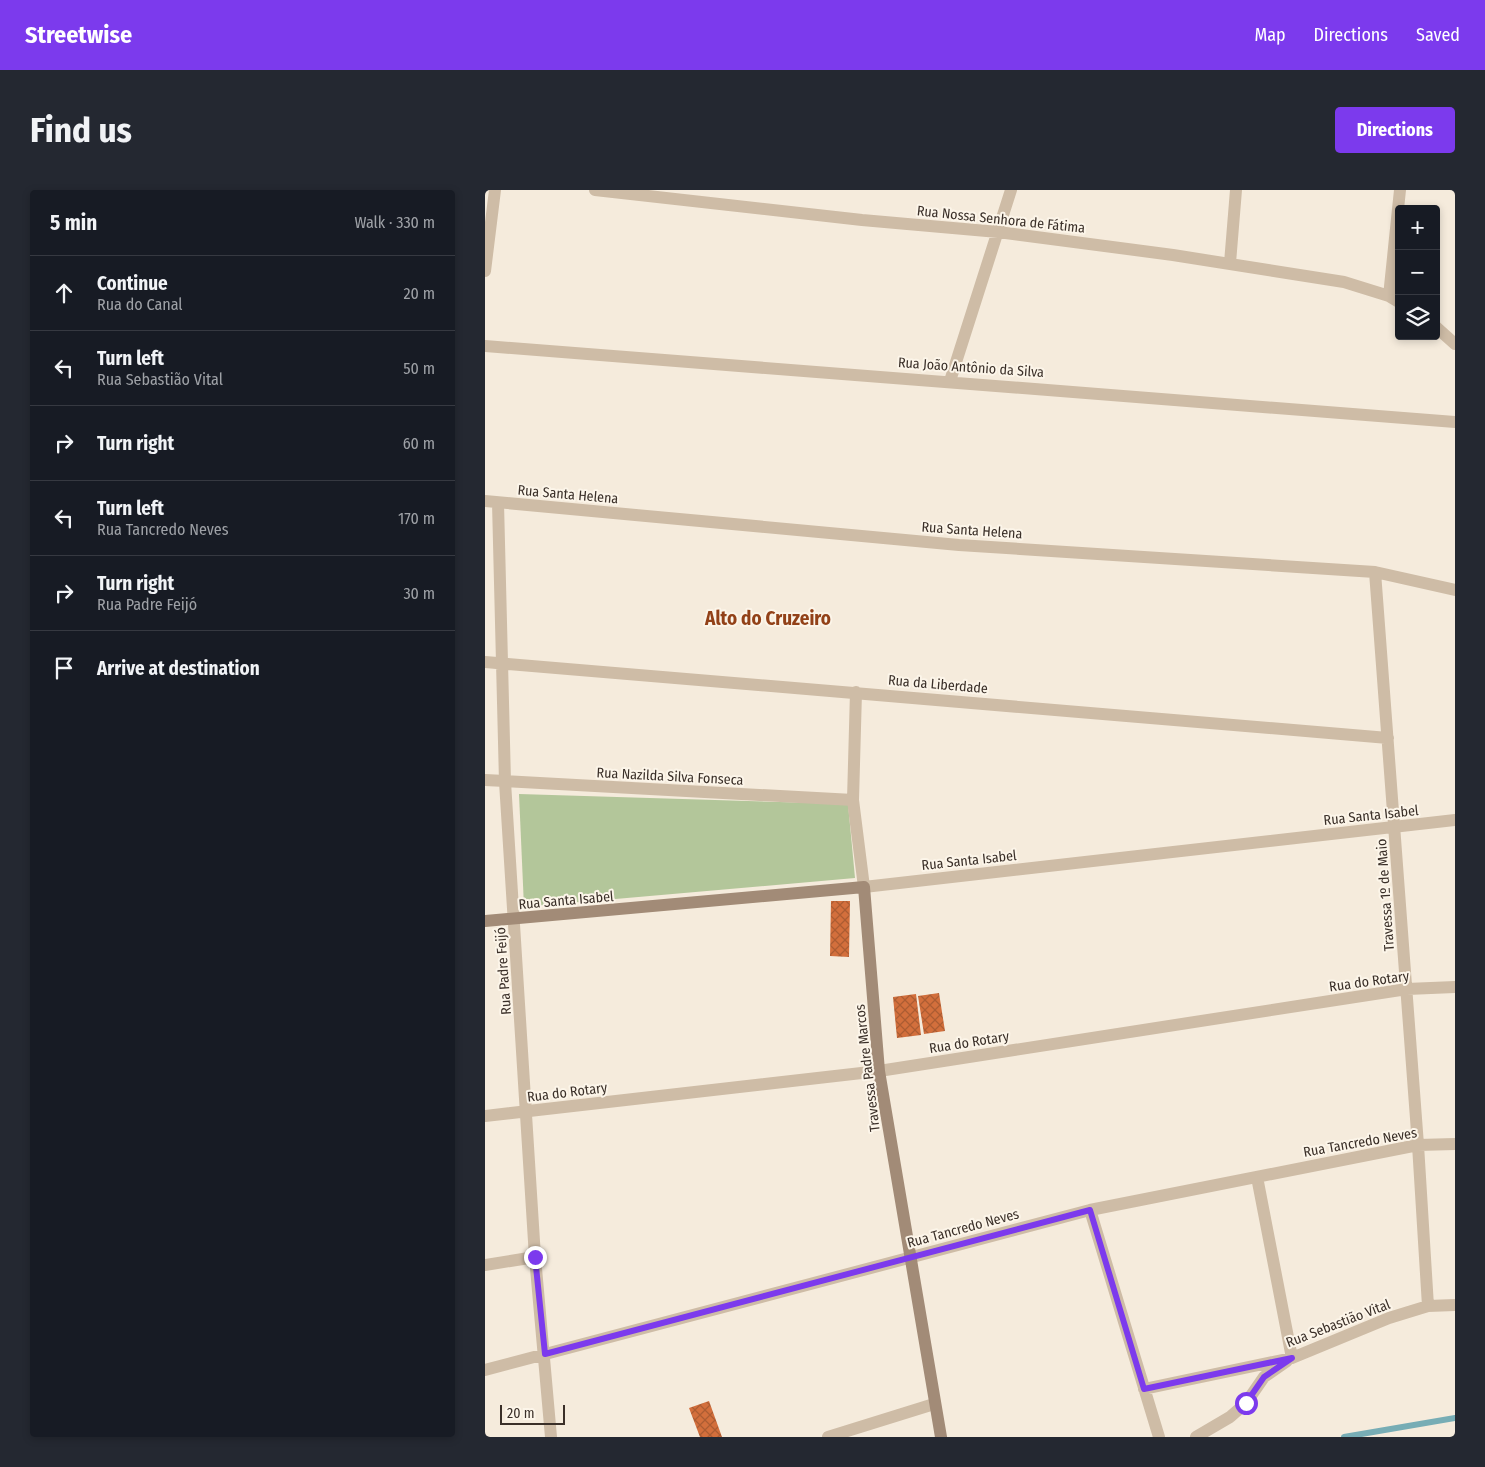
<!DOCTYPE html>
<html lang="en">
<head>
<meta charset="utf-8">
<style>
	:root { --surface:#171b24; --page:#242831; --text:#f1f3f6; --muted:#9ea1a6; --line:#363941; --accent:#7c3aed }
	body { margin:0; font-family:"Fira Sans Condensed",sans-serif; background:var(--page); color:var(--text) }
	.controls { position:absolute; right:15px; top:15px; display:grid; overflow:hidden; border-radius:5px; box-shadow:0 2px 8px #0003 }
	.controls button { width:45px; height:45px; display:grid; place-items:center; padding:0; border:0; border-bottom:1px solid var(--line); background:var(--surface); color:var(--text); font:25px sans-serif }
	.scale { position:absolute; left:15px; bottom:12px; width:65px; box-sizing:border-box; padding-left:5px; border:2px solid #3a2f28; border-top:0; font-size:14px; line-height:18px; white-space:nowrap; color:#3a2f28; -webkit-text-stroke:4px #fcf5e9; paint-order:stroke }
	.stop { position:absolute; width:15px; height:15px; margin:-11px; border:4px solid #7c3aed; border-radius:50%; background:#fff }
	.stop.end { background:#7c3aed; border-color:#fff; box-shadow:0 1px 5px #0008 }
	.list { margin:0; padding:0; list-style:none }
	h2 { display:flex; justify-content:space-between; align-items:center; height:65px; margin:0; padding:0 20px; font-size:21px }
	h2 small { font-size:16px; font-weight:400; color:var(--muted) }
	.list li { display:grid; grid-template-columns:32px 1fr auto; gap:15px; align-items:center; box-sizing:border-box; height:75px; padding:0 20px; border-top:1px solid var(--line) }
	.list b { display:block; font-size:19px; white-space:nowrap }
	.list p { margin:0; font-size:16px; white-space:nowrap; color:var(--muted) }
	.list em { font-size:16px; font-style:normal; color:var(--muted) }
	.icon { flex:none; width:28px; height:28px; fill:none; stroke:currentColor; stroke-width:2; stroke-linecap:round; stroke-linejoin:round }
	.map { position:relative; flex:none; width:970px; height:1247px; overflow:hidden; border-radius:5px }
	header { display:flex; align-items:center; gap:30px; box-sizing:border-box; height:70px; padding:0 25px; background:var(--accent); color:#fff }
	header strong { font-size:24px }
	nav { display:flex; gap:28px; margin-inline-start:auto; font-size:18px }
	.intro { display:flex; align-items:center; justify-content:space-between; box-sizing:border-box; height:120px; padding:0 30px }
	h1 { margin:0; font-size:35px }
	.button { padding:12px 22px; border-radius:5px; background:var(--accent); color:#fff; font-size:18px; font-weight:700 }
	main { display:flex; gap:30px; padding:0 30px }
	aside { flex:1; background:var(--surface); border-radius:5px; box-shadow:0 2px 8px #0003 }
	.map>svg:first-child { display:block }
	.green { fill:#b3c69a }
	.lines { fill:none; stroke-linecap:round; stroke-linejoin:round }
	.stream { stroke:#77adb5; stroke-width:6 }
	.building { fill:url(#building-cross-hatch) }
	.street { stroke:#cebca6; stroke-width:12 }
	.secondary { stroke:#a28b77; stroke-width:12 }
	.route { stroke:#7c3aed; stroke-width:6 }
	.labels { text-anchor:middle; stroke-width:4; stroke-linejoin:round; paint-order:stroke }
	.street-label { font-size:14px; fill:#3a2f28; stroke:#fcf5e9 }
	.district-label { font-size:19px; font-weight:bold; fill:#924118; stroke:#fcf5e9 }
</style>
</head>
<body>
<header>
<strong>Streetwise</strong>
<nav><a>Map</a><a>Directions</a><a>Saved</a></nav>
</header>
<div class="intro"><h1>Find us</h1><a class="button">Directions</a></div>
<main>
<aside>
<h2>5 min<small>Walk · 330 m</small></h2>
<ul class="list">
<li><svg class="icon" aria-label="ahead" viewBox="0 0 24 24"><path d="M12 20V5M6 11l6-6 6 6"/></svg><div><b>Continue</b><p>Rua do Canal</p></div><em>20 m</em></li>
<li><svg class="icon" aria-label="left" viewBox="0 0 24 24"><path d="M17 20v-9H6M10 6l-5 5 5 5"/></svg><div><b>Turn left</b><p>Rua Sebastião Vital</p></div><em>50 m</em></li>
<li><svg class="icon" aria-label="right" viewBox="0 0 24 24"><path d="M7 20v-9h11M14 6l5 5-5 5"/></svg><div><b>Turn right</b></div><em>60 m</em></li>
<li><svg class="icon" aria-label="left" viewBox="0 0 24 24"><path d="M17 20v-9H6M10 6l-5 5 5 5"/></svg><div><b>Turn left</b><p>Rua Tancredo Neves</p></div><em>170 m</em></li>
<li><svg class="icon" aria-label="right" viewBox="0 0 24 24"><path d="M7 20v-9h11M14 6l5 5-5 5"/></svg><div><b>Turn right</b><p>Rua Padre Feijó</p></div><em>30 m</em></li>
<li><svg class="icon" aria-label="arrive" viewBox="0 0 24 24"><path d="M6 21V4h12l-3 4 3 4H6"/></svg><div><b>Arrive at destination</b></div></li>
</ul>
</aside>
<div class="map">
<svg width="970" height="1247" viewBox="0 0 970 1247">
	<defs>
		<pattern id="building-cross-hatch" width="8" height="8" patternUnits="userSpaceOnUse" patternTransform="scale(1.25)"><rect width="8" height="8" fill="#d36f3c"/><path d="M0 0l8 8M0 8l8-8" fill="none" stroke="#ac5c32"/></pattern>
	</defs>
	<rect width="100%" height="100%" fill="#f5ebdc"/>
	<path class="green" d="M34,604L363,614L370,688L39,717Z"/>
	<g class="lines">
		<path class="stream" d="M859,1247L970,1228"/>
	</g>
	<path class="building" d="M346,711H365L364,767L345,766Z
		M454,803L460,841L439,844L433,806Z
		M431,804L436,845L412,848L408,807Z
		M224,1211L237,1247H215L204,1218Z"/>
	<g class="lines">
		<path class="street" d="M110,0L377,30L513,42L688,65L859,92L904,106L914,112
			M745,73L751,0
			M0,81L10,0
			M904,106L915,0
			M951,137L970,154
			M0,156L970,232
			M465,191L526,0
			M0,311L474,355L890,382L970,400
			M13,313L20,592L50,1067L66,1247
			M890,382L933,955L943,1116
			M0,472L903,548
			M371,502L368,610L379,697L970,630
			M0,590L368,610
			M0,926L394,881L922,799L970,797
			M772,987L807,1168
			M605,1020L674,1247
			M0,1075L50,1067
			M0,1180L605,1020L933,955L970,954
			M659,1199L807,1168L904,1128L943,1116L970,1115
			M343,1247L449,1214
			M711,1247L745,1227L761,1213L779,1187L802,1171"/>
		<path class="secondary" d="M0,731L379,697L394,881L456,1247"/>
	</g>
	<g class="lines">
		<path class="route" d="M50,1067L60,1164L605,1020L659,1199L807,1168L779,1187L761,1213"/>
	</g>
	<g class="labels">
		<g class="street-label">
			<text transform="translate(516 29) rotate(6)" y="5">Rua Nossa Senhora de Fátima</text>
			<text transform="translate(486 177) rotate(4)" y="5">Rua João Antônio da Silva</text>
			<text transform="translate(83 304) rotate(5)" y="5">Rua Santa Helena</text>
			<text transform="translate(487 340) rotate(4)" y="5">Rua Santa Helena</text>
			<text transform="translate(453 494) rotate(5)" y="5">Rua da Liberdade</text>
			<text transform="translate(185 586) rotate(3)" y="5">Rua Nazilda Silva Fonseca</text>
			<text transform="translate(886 625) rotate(-6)" y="5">Rua Santa Isabel</text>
			<text transform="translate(484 670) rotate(-6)" y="5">Rua Santa Isabel</text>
			<text transform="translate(900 705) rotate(-94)" y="5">Travessa 1º de Maio</text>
			<text transform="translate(81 710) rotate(-5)" y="5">Rua Santa Isabel</text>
			<text transform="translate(18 781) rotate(-94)" y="5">Rua Padre Feijó</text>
			<text transform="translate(884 791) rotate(-8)" y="5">Rua do Rotary</text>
			<text transform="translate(484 852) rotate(-9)" y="5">Rua do Rotary</text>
			<text transform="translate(382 878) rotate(-97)" y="5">Travessa Padre Marcos</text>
			<text transform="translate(82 902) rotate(-7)" y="5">Rua do Rotary</text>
			<text transform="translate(875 952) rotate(-10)" y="5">Rua Tancredo Neves</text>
			<text transform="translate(478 1038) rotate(-15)" y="5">Rua Tancredo Neves</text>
			<text transform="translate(853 1133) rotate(-21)" y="5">Rua Sebastião Vital</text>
		</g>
		<g class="district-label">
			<text x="283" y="435">Alto do Cruzeiro</text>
		</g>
	</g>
</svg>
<div class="controls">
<button>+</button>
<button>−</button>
<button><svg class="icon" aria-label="layers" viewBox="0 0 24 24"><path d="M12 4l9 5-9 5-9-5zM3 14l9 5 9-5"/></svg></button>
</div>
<div class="scale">20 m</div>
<div class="stop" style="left:761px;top:1213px"></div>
<div class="stop end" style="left:50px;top:1067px"></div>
</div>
</main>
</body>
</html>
